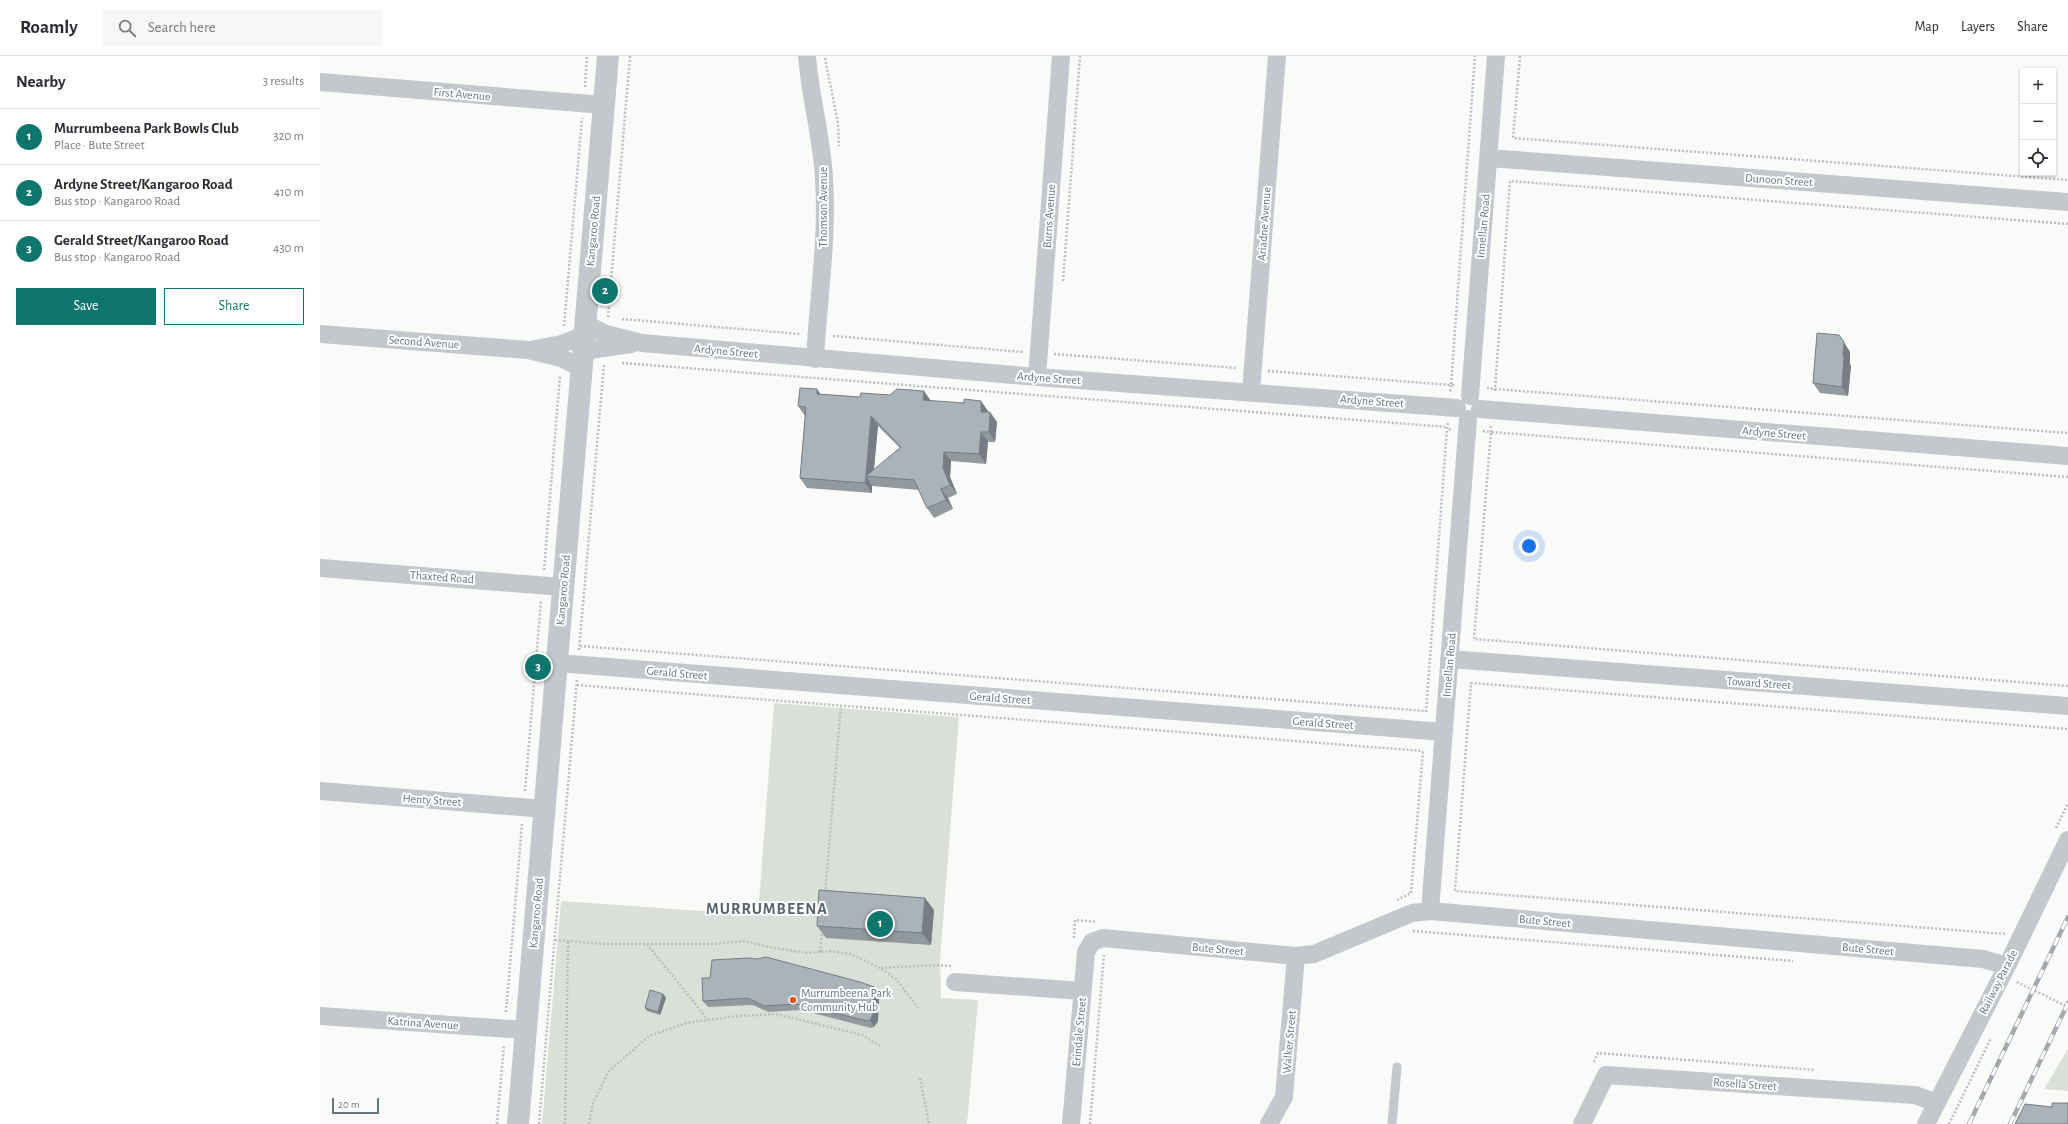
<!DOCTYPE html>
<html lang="en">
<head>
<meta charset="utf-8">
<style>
	:root { --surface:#fff; --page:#f7f7f7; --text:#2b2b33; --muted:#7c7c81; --line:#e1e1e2; --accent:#0f766e }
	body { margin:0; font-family:"Alegreya Sans",sans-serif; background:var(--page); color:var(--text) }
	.controls { position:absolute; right:12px; top:12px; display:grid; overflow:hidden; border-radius:0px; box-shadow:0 1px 3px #0004 }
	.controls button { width:36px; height:36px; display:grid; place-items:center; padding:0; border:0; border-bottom:1px solid var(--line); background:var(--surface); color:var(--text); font:20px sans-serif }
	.scale { position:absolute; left:12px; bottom:10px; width:47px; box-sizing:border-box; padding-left:4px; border:2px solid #657683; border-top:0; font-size:11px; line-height:14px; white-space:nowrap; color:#657683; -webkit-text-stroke:3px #fff; paint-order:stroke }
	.you { position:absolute; left:1209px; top:490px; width:14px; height:14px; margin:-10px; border:3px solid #fff; border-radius:50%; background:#1a73e8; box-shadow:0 0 0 6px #1a73e833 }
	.badge { display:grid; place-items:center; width:26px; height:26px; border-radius:50%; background:var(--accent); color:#fff; font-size:13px; font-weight:700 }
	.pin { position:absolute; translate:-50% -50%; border:2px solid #fff; box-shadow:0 1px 4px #0006 }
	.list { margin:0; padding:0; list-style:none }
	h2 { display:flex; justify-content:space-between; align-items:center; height:52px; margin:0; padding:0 16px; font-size:17px }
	h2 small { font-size:13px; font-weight:400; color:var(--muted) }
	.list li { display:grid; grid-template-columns:26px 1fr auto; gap:12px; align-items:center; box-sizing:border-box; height:56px; padding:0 16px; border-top:1px solid var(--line) }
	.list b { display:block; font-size:15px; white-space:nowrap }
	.list p { margin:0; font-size:13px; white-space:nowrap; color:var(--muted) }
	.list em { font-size:13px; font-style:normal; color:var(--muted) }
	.actions { display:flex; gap:8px; padding:12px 16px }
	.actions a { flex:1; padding:9px 0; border:1px solid var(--accent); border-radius:0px; text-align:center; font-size:14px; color:var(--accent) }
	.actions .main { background:var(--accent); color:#fff }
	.icon { flex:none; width:22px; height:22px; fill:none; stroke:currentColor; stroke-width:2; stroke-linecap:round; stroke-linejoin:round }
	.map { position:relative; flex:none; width:1748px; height:1068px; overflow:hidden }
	header { display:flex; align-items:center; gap:24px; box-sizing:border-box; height:56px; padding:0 20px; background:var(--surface); border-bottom:1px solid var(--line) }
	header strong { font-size:19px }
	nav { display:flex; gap:22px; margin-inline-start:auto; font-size:14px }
	.search { width:280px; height:36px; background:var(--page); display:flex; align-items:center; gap:10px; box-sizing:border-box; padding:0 14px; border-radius:0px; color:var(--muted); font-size:15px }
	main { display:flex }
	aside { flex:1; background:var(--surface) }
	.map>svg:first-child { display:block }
	.park { fill:#dadfd7 }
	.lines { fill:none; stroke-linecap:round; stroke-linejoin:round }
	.path { stroke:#bbbfc2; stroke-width:2.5; stroke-dasharray:2 2; stroke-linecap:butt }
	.service { stroke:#c3c8cc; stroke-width:9 }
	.minor { stroke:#c3c8cc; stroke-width:18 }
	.tertiary { stroke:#c3c8cc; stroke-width:22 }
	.rail-casing { stroke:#a2aab0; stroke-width:4.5 }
	.rail { stroke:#fff; stroke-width:3; stroke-dasharray:9; stroke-linecap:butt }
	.wall { fill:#929a9f; fill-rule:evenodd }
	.shaded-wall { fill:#777d82 }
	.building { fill:#aab3b9; stroke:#777d82; fill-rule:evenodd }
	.poi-dot { fill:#e4572e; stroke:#fff; stroke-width:1.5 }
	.labels { text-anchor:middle; stroke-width:4; stroke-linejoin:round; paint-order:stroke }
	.street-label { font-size:12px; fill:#657683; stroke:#fff }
	.poi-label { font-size:12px; fill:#657683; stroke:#fff; text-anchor:start }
	.district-label { font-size:16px; font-weight:bold; letter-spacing:1px; fill:#57646e; stroke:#fff }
</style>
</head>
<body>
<header>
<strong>Roamly</strong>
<div class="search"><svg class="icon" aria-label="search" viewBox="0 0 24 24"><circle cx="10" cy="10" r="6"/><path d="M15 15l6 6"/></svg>Search here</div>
<nav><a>Map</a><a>Layers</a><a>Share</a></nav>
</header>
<main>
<aside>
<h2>Nearby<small>3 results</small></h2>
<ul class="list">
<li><span class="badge">1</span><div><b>Murrumbeena Park Bowls Club</b><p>Place · Bute Street</p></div><em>320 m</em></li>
<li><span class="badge">2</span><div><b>Ardyne Street/Kangaroo Road</b><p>Bus stop · Kangaroo Road</p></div><em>410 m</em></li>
<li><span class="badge">3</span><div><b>Gerald Street/Kangaroo Road</b><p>Bus stop · Kangaroo Road</p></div><em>430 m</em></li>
</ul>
<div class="actions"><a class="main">Save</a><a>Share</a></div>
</aside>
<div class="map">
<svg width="1748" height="1068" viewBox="0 0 1748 1068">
	<rect width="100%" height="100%" fill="#fafaf8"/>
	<path class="park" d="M454,647L639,661L620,905L621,942L658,944L647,1068H222L241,845L438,859Z
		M1748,993V1035L1724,1033Z"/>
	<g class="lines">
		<path class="path" d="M1200,0L1193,82L1748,124
			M505,2L518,67L519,90
			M265,31L267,0
			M1748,168L1190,125L1175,333L1748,377
			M743,225L760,0
			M288,261L310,0
			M302,263L480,278
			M244,270L262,62
			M513,280L703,296
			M734,298L917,312
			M302,307L1127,371
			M948,315L1131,329L1130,337
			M1134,329H1131L1155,0
			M1167,332L1175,333V337
			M1128,367L1127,373L1132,374
			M1163,375L1171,376V370
			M1748,421L1171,376L1154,583L1748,630
			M224,514L240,319
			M260,590L1106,655
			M259,594L284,308
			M257,629L1103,695
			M1106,656L1127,373
			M205,735L221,545
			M1736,772L1748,747
			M505,837L521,649
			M1091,837L1103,695
			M1077,844L1091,837
			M1093,875L1473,905
			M1685,878L1135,835L1151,627L1748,673
			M754,882L755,864L777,866
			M235,884L284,888H393L425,885L454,892L488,897L510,895L531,898L560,912L576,923L599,953
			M327,888L388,964
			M500,896L502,874
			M561,912L617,909L631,910
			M1697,926L1748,951
			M187,945L202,768
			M229,949L257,624
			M186,956L187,945
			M1274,1006L1278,997L1495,1014
			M600,1022L609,1068
			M177,1068L184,989
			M219,1068L229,949
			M245,1068L248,885
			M269,1068L273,1047L289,1015L329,980L366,967L418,960L456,958L542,979L562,991
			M770,1068L784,899
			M1629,1068L1671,982"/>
		<path class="service" d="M1072,1068L1077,1011"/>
		<path class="minor" d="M487,0C490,41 502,81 504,123C508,183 498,243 495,303
			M0,26L284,49
			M1169,102L1748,146
			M266,268L286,278L322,287L717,321L1137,352
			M0,278L208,294L241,302L262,312
			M215,293L242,288L265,279
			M263,295L311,288
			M717,321L741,0
			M931,336L957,0
			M1150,340L1176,0
			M1160,353L1748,400
			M0,512L243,531
			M1129,603L1748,650
			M237,607L1124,676
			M0,735L225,753
			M1110,855L1148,363
			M635,926L762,935
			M0,960L206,974
			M751,1068L766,896L772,886L783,882L976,900L994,898L1092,857L1110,855L1663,903L1687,910
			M949,1068L964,1041L976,900
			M1262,1068L1286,1019L1595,1039L1617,1047
			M1606,1068L1687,910L1748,784"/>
		<path class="tertiary" d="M198,1068L288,0"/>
		<defs>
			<path id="rail" d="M1649,1068L1748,861
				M1690,1068L1748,947"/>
		</defs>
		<use href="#rail" class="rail-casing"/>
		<use href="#rail" class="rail"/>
	</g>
	<path class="wall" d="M1519,279L1530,296V308L1531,310L1528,340L1500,337L1493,327Z
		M501,338L540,341L610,345L668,355V356L677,366L675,386H668L666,408L631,405L630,421L637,438L628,442L633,453L614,462L607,452L599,434L552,430V437L487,432L480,422L485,360L478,350ZM558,370L580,392L554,414Z
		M614,854L611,889L506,882L497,870Z
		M390,922L554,931L559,938L558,965L554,971L551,972L481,954L448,956L433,949L388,951L383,945Z
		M343,938L346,942L340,959L327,955L325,952Z"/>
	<path class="shaded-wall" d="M1519,279L1530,296V308L1531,310L1528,340L1522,331L1523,300Z
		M497,333L504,343L497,338Z
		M604,335L611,345L603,344Z
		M661,345L668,355L667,365L661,356Z
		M670,356L677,366L675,386L669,376Z
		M551,360L558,370L553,421L546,420Z
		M661,376L668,386L666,408L659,398Z
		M624,396L631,405L630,421L637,438L630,429L623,412Z
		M546,420L552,430V437L545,427Z
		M621,433L628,442L633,453L626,444Z
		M605,842L614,854L611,889L602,877Z
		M554,931L559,938L558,965L554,971L550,964Z
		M343,938L346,942L340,959L338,956Z"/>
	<path class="building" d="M1497,277L1519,279L1524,286L1523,300H1524L1522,331L1493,327Z
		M480,332L497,333V338L540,341L541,337L570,339L577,333L604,335L603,344L644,347V343L661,345V356H670L669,376H661L659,398L624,396L623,412L630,429L621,433L626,444L607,452L594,424L546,420L545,427L480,422L486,351L478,350ZM551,360L581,391L546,420Z
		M499,834L605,842L602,877L497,870Z
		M446,901L540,926L554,931L553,958L550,964L547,965L477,948L444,950L428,942L383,945L382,922H390L392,904L428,902L437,903Z
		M330,934L343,938L338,956L325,952Z
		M1732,1047H1748V1068H1695L1705,1048L1732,1051Z"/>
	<circle class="poi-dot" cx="473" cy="944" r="4"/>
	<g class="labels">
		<g class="street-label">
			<text transform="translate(142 38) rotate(5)" y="4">First Avenue</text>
			<text transform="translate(1459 124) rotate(4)" y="4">Dunoon Street</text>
			<text transform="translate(503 151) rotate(-90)" y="4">Thomson Avenue</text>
			<text transform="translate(729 160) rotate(-86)" y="4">Burns Avenue</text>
			<text transform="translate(944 168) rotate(-86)" y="4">Ariadne Avenue</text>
			<text transform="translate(1163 170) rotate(-85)" y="4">Innellan Road</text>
			<text transform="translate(273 175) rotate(-85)" y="4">Kangaroo Road</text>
			<text transform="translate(104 286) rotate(4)" y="4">Second Avenue</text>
			<text transform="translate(406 295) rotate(5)" y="4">Ardyne Street</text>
			<text transform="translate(729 322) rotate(4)" y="4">Ardyne Street</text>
			<text transform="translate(1052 345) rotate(4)" y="4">Ardyne Street</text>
			<text transform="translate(1454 377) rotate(5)" y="4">Ardyne Street</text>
			<text transform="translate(122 521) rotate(4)" y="4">Thaxted Road</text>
			<text transform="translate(243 534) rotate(-85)" y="4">Kangaroo Road</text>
			<text transform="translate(1129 609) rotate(-85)" y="4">Innellan Road</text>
			<text transform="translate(357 617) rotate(5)" y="4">Gerald Street</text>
			<text transform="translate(1439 627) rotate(4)" y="4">Toward Street</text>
			<text transform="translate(680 642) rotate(4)" y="4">Gerald Street</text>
			<text transform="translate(1003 667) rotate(4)" y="4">Gerald Street</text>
			<text transform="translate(112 744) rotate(4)" y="4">Henty Street</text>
			<text transform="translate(216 857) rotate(-85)" y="4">Kangaroo Road</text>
			<text transform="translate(1225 865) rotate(5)" y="4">Bute Street</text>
			<text transform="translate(898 893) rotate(5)" y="4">Bute Street</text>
			<text transform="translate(1548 893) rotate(5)" y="4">Bute Street</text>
			<text transform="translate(1678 926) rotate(-63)" y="4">Railway Parade</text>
			<text transform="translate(103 967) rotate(4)" y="4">Katrina Avenue</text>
			<text transform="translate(759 976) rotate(-85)" y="4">Erindale Street</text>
			<text transform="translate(969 986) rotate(-85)" y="4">Walker Street</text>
			<text transform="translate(1425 1028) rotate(4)" y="4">Rosella Street</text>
		</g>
		<g class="poi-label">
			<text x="481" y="941">Murrumbeena Park<tspan x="481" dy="14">Community Hub</tspan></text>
		</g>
		<g class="district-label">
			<text x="447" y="858">MURRUMBEENA</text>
		</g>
	</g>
</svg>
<div class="controls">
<button>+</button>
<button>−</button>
<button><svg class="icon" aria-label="locate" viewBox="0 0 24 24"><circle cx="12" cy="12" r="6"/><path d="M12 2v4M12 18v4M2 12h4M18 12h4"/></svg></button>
</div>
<div class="scale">20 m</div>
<div class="you"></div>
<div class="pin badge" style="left:560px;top:868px">1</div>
<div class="pin badge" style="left:285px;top:235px">2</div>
<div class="pin badge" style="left:218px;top:611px">3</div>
</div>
</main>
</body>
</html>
